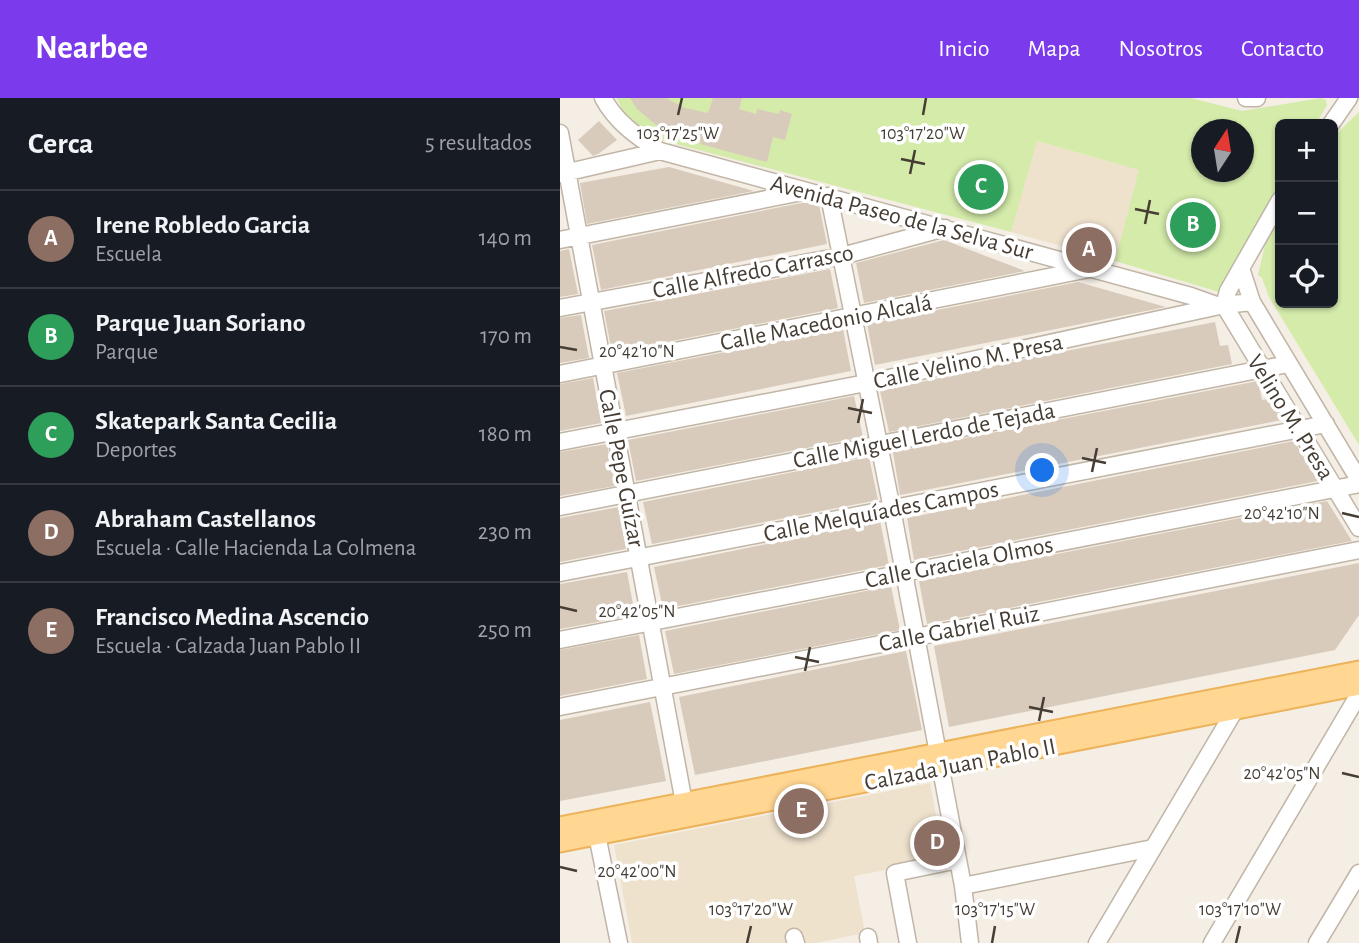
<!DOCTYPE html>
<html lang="es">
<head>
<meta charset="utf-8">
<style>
	:root { --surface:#171b24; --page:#20242c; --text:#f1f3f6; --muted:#9ea1a6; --line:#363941; --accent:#7c3aed }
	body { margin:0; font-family:"Alegreya Sans",sans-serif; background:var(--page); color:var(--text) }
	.controls { position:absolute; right:21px; top:21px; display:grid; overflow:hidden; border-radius:10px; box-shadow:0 2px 5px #0004 }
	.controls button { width:63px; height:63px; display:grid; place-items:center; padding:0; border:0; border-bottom:2px solid var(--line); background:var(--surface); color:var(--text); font:35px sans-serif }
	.compass { position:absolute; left:631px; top:21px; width:63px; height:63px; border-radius:50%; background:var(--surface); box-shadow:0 2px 5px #0004; rotate:12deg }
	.you { position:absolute; left:483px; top:373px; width:24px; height:24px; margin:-18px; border:5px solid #fff; border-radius:50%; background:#1a73e8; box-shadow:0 0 0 10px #1a73e833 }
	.badge { display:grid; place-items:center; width:46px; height:46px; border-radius:50%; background:var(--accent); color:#fff; font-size:23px; font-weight:700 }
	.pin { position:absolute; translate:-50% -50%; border:4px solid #fff; box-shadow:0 2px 7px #0006 }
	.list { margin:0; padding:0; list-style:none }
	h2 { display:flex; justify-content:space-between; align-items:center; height:91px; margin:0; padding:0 28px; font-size:30px }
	h2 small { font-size:23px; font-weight:400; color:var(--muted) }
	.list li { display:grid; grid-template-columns:46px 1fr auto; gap:21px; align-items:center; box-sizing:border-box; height:98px; padding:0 28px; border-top:2px solid var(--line) }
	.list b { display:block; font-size:26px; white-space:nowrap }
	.list p { margin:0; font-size:23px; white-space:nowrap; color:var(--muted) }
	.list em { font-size:23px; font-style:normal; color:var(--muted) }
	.icon { flex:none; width:38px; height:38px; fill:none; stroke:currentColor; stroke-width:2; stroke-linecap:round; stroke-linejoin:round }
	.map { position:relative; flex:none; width:799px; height:845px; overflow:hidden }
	header { display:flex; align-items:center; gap:42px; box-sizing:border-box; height:98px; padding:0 35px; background:var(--accent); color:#fff }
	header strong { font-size:33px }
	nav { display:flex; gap:38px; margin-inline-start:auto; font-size:24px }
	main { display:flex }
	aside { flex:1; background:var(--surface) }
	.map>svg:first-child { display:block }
	.education { fill:#eee2cd }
	.green { fill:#d4ebaa; fill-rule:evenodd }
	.building { fill:#d9cbbc }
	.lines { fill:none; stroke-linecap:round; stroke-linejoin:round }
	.minor-casing { stroke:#c0b5a6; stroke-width:19 }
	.major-casing { stroke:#ecb35a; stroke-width:23 }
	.minor { stroke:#fff; stroke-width:16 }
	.major { stroke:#ffd692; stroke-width:19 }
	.ticks { fill:none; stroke:#463d34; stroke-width:2.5 }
	.labels { text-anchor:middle; stroke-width:7; stroke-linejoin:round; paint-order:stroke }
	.street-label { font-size:24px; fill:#463d34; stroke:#fff }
	.ticks-label { font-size:18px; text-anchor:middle; fill:#463d34; stroke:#fff; stroke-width:7; stroke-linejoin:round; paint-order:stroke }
</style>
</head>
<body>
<header>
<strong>Nearbee</strong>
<nav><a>Inicio</a><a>Mapa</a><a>Nosotros</a><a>Contacto</a></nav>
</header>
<main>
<aside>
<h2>Cerca<small>5 resultados</small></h2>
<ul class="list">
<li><span class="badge" style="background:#8d6e63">A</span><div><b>Irene Robledo Garcia</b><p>Escuela</p></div><em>140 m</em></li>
<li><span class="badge" style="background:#2e9e5b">B</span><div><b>Parque Juan Soriano</b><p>Parque</p></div><em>170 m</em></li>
<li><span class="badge" style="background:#2e9e5b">C</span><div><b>Skatepark Santa Cecilia</b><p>Deportes</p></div><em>180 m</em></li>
<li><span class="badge" style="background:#8d6e63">D</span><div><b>Abraham Castellanos</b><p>Escuela · Calle Hacienda La Colmena</p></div><em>230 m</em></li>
<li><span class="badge" style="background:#8d6e63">E</span><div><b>Francisco Medina Ascencio</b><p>Escuela · Calzada Juan Pablo II</p></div><em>250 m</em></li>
</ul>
</aside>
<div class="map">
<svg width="799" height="845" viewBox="0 0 799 845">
	<rect width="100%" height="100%" fill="#f4eee5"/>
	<path class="education" d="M476,43L580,72L555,163L451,134Z
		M370,685L384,761L294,778L305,835L256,845H72L54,747Z"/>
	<path class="green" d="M57,0H631L682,13L761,0L766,2L767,7L756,26H720V92L679,168L659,194L555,163L579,72L477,43L451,134L93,40L66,21ZM642,32H684V74H642Z
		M799,14V347L709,199L702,180L698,177L706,143L720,112V205H773V39Z"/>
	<path class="building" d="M70,0H106L125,10L148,15L153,0H182L179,11L196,16L197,11L219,16L220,12L232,16L225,42L213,39L207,64L140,46L141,43L96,27L77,11Z
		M39,23L57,42L38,56L33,58L18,42Z
		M109,69L194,93L27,126L20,85Z
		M246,104L259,107L267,146L41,192L32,147Z
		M384,142L465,173L304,205L296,165Z
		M9,151L18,196L0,199V153Z
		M270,171L278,210L52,255L44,213Z
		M518,184L606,209L315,267L307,226Z
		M21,217L29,260L0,265V220Z
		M655,224L660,248L668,247L672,266L329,334L320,293L470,260Z
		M283,231L291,273L66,318L57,275Z
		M33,280L41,325L0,333V286Z
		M698,283L702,302L708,301L722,322L340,397L333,354Z
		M294,298L303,339L76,383L68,342Z
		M734,343L758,383L354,462L347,420Z
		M47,346L55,388L0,398V354Z
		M309,359L318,402L92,446L83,404Z
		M767,403L792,443L367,526L359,483Z
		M59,409L66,451L0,464V420Z
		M320,423L329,467L103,511L94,469Z
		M799,465V517L775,552L389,629L374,548Z
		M67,474L75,517L0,531V486Z
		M331,488L340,532L114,576L105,533Z
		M79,537L87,581L0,598V552Z
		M346,553L362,632L135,677L119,599Z
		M90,604L106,683L0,703V622Z"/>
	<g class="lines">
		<defs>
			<path id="minor" d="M43,0C56,24 77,39 100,53L631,198L659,208
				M686,0H697
				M771,26L789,0
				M0,35L124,705
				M0,76L100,53
				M269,98L332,411L403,788L410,845
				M0,142L242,94
				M681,170L692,204L799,382
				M664,207L799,430
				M664,207L668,193L720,102
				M0,210L282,158L385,130
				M0,276L529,171
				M0,344L306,285L664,207L692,204
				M0,409L728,266
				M0,475L766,326
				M0,542L799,386
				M0,609L799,452
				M37,737L59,845
				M403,788L593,750
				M234,839L236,845
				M308,839L309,845
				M348,845L335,775L398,762
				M537,845L675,612
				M652,845L799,596
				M757,845L799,775"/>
			<path id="major" d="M0,729L799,573
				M0,744L799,587"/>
		</defs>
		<use href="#minor" class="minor-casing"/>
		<use href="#major" class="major-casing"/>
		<use href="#minor" class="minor"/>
		<use href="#major" class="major"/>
	</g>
	<path class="ticks" d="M118,17L122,0M363,17L366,0M341,61L365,66M350,76L355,52M575,111L599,116M585,126L590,102M0,249L17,252M288,310L312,315M298,325L303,301M522,360L546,365M532,374L537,350M782,415L799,419M0,509L17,513M235,559L259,564M245,573L250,549M469,609L493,614M479,623L484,599M782,675L799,679M0,769L17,773M187,845L191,828M432,845L435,828M676,845L680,828"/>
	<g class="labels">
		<g class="street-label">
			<text transform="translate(342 119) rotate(15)" y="8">Avenida Paseo de la Selva Sur</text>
			<text transform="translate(193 173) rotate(-11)" y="8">Calle Alfredo Carrasco</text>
			<text transform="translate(266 224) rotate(-11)" y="8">Calle Macedonio Alcalá</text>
			<text transform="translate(408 263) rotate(-12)" y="8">Calle Velino M. Presa</text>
			<text transform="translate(731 319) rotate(58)" y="8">Velino M. Presa</text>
			<text transform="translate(364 337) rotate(-11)" y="8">Calle Miguel Lerdo de Tejada</text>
			<text transform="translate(62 370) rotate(79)" y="8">Calle Pepe Guízar</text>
			<text transform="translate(321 413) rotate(-11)" y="8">Calle Melquíades Campos</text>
			<text transform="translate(399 464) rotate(-11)" y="8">Calle Graciela Olmos</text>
			<text transform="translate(399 530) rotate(-11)" y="8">Calle Gabriel Ruiz</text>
			<text transform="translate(400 666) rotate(-11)" y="8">Calzada Juan Pablo II</text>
		</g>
	</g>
	<g class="ticks-label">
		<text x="118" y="41">103°17'25"W</text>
		<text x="363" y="41">103°17'20"W</text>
		<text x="77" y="259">20°42'10"N</text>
		<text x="722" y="421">20°42'10"N</text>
		<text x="77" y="519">20°42'05"N</text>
		<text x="722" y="681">20°42'05"N</text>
		<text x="77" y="779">20°42'00"N</text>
		<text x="191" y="817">103°17'20"W</text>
		<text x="435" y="817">103°17'15"W</text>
		<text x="680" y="817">103°17'10"W</text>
	</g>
</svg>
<div class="controls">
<button>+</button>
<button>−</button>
<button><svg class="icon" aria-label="locate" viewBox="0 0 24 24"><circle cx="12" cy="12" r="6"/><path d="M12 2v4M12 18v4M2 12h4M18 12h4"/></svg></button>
</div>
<svg class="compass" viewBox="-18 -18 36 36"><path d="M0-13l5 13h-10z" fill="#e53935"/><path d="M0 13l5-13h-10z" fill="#9ea1a6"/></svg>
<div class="you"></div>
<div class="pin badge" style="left:529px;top:152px;background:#8d6e63">A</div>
<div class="pin badge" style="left:633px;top:127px;background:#2e9e5b">B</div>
<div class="pin badge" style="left:421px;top:89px;background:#2e9e5b">C</div>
<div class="pin badge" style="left:377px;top:745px;background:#8d6e63">D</div>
<div class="pin badge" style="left:241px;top:713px;background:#8d6e63">E</div>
</div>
</main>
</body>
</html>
